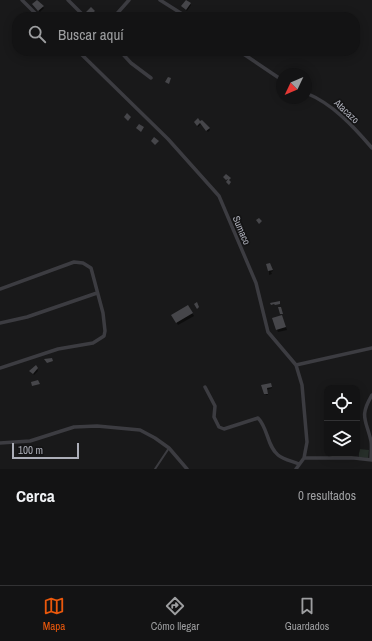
<!DOCTYPE html>
<html lang="es">
<head>
<meta charset="utf-8">
<style>
	:root { --surface:#131314; --page:#1c1c1d; --text:#f1f3f6; --muted:#9d9ea0; --line:#323234; --accent:#ea580c }
	body { margin:0; font-family:"Archivo Narrow",sans-serif; background:var(--page); color:var(--text) }
	.controls { position:absolute; right:12px; bottom:12px; display:grid; overflow:hidden; border-radius:8px; box-shadow:0 2px 10px #0003 }
	.controls button { width:36px; height:36px; display:grid; place-items:center; padding:0; border:0; border-bottom:1px solid var(--line); background:var(--surface); color:var(--text); font:20px sans-serif }
	.compass { position:absolute; left:276px; top:68px; width:36px; height:36px; border-radius:50%; background:var(--surface); box-shadow:0 2px 10px #0003; rotate:226deg }
	.scale { position:absolute; left:12px; bottom:10px; width:67px; box-sizing:border-box; padding-left:4px; border:2px solid #acaeb8; border-top:0; font-size:11px; line-height:14px; white-space:nowrap; color:#acaeb8; -webkit-text-stroke:3px #141415; paint-order:stroke }
	.list { margin:0; padding:0; list-style:none }
	h2 { display:flex; justify-content:space-between; align-items:center; height:52px; margin:0; padding:0 16px; font-size:17px }
	h2 small { font-size:13px; font-weight:400; color:var(--muted) }
	.icon { flex:none; width:22px; height:22px; fill:none; stroke:currentColor; stroke-width:2; stroke-linecap:round; stroke-linejoin:round }
	.map { position:relative; flex:none; width:372px; height:469px; overflow:hidden }
	.search { position:absolute; background:var(--surface); box-shadow:0 2px 10px #0003; left:12px; right:12px; top:12px; height:44px; display:flex; align-items:center; gap:10px; box-sizing:border-box; padding:0 14px; border-radius:16px; color:var(--muted); font-size:15px }
	.sheet { height:116px; background:var(--surface) }
	nav { display:flex; justify-content:space-around; align-items:center; box-sizing:border-box; height:56px; border-top:1px solid var(--line); background:var(--surface); font-size:11px; color:var(--muted) }
	nav a { display:grid; justify-items:center; gap:2px }
	nav .on { color:var(--accent) }
	.map>svg:first-child { display:block }
	.green { fill:#272f2a }
	.shadow { fill:#0007 }
	.building { fill:#46464a }
	.lines { fill:none; stroke-linecap:round; stroke-linejoin:round }
	.lane { stroke:#3c3c41; stroke-width:2 }
	.street { stroke:#3c3c41; stroke-width:3.5 }
	.labels { text-anchor:middle; stroke-width:3.5; stroke-linejoin:round; paint-order:stroke }
	.street-label { font-size:10px; fill:#acaeb8; stroke:#141415 }
</style>
</head>
<body>
<div class="map">
<svg width="372" height="469" viewBox="0 0 372 469">
	<rect width="100%" height="100%" fill="#19191a"/>
	<path class="green" d="M359,449L369,450L368,458L359,457Z"/>
	<path class="shadow" d="M187,1L191,5L187,11L183,8Z
		M34,6L43,7L44,8L40,12Z
		M94,12L95,13L91,17L88,14Z
		M198,120L209,128L210,130L208,132L201,124L198,127L196,124Z
		M271,266L273,271L271,272L272,274L269,275V271Z
		M188,306L194,316L178,325L172,315Z
		M282,316L287,330L278,332L273,319Z
		M36,366L38,371L34,375L32,372Z
		M271,385L272,388L267,390L268,395H266L263,386Z"/>
	<path class="building" d="M37,0L44,6L38,11L32,4Z
		M186,0L191,3L186,10L181,6Z
		M91,7L95,11L89,16L86,12Z
		M168,77L171,78L169,84L165,82Z
		M127,113L131,117L128,121L124,117Z
		M198,118L200,121L202,120L210,128L206,131L200,123L197,126L194,122Z
		M139,124L144,127L141,132L136,128Z
		M154,137L159,141L155,145L151,141Z
		M226,174L231,178L229,180L231,182L229,185L226,182L228,179L226,180L223,177Z
		M259,218L262,221L259,224L256,220Z
		M270,263L273,270L268,271L266,264Z
		M280,301V304L275,305L274,304L271,305L270,303Z
		M197,302L199,307L197,309L194,304Z
		M188,305L193,313L176,323L171,315Z
		M278,307H281L283,314H280Z
		M282,315L286,327L276,330L272,318Z
		M52,358L53,361L47,363L44,359Z
		M36,365L38,368L33,374L29,371Z
		M38,380L40,384L32,386L31,382Z
		M271,383L272,387L267,388L268,394H264L261,385Z"/>
	<g class="lines">
		<path class="lane" d="M155,469L169,448"/>
		<path class="street" d="M22,0L39,17
			M68,0L85,17
			M160,0L187,17
			M114,17L129,0
			M78,51L168,139L219,196L256,283L268,332L296,365L302,385L307,442L304,458L296,469
			M120,51L131,63L151,78
			M239,51L282,80
			M306,93C333,104 353,126 372,148
			M0,289L74,262L83,263L91,268L103,313L105,331L104,336L93,343L58,349L0,368
			M0,323L27,317L97,293
			M296,365L372,348
			M205,387L215,406L214,417L219,427L224,429L227,428L258,418C268,428 267,446 278,455C284,460 292,461 299,464
			M0,443L30,441L74,427L97,426L140,430L155,438L169,448L187,469
			M304,458H354L372,460
			M371,460C371,454 372,447 371,441C366,419 359,417 372,395"/>
	</g>
	<g class="labels">
		<g class="street-label">
			<text transform="translate(347 111) rotate(43)" y="4">Atacazo</text>
			<text transform="translate(242 230) rotate(67)" y="4">Sumaco</text>
		</g>
	</g>
</svg>
<div class="controls">
<button><svg class="icon" aria-label="locate" viewBox="0 0 24 24"><circle cx="12" cy="12" r="6"/><path d="M12 2v4M12 18v4M2 12h4M18 12h4"/></svg></button>
<button><svg class="icon" aria-label="layers" viewBox="0 0 24 24"><path d="M12 4l9 5-9 5-9-5zM3 14l9 5 9-5"/></svg></button>
</div>
<svg class="compass" viewBox="-18 -18 36 36"><path d="M0-13l5 13h-10z" fill="#e53935"/><path d="M0 13l5-13h-10z" fill="#9d9ea0"/></svg>
<div class="scale">100 m</div>
<div class="search"><svg class="icon" aria-label="search" viewBox="0 0 24 24"><circle cx="10" cy="10" r="6"/><path d="M15 15l6 6"/></svg>Buscar aquí</div>
</div>
<section class="sheet">
<h2>Cerca<small>0 resultados</small></h2>
<ul class="list">
</ul>
</section>
<nav>
<a class="on"><svg class="icon" aria-label="map" viewBox="0 0 24 24"><path d="M3 6l6-2 6 2 6-2v14l-6 2-6-2-6 2zM9 4v14M15 6v14"/></svg>Mapa</a>
<a><svg class="icon" aria-label="directions" viewBox="0 0 24 24"><path d="M12 3l9 9-9 9-9-9zM9 14v-3h6M13 9l2 2-2 2"/></svg>Cómo llegar</a>
<a><svg class="icon" aria-label="saved" viewBox="0 0 24 24"><path d="M7 4h10v16l-5-4-5 4z"/></svg>Guardados</a>
</nav>
</body>
</html>
